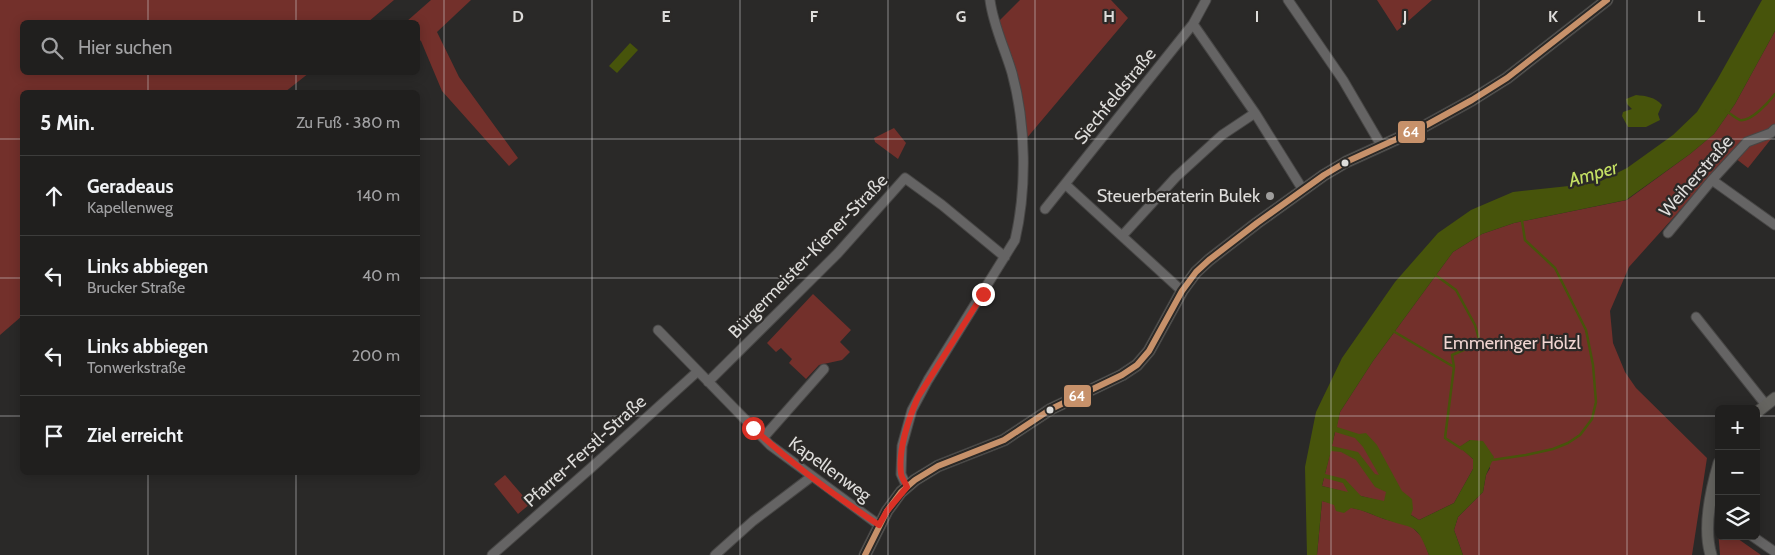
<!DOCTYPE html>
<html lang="de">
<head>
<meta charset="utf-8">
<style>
	:root { --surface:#201f1e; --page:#282727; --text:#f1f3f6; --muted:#a2a2a4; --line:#3d3d3c }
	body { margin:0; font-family:Cabin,sans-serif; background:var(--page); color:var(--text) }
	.controls { position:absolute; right:15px; bottom:15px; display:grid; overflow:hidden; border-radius:8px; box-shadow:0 2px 12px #0003 }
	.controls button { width:45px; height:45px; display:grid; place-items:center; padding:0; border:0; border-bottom:1px solid var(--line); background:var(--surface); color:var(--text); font:25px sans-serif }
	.stop { position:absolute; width:15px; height:15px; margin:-11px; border:4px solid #d93025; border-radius:50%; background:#fff }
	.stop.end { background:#d93025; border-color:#fff; box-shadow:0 1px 5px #0008 }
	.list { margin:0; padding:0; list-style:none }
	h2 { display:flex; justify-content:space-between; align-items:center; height:65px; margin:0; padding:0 20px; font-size:21px }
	h2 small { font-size:16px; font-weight:400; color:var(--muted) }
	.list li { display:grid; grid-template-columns:32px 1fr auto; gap:15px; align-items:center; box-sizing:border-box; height:80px; padding:0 20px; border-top:1px solid var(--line) }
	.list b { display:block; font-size:19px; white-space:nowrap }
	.list p { margin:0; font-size:16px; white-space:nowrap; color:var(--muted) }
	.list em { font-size:16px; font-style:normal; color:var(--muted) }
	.icon { flex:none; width:28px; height:28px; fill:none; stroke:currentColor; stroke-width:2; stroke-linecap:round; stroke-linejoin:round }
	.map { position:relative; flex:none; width:1775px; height:555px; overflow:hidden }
	.search { position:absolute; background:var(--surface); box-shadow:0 2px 12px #0003; left:20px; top:20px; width:400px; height:55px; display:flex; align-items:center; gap:12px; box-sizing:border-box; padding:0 18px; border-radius:8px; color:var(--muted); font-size:19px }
	.panel { position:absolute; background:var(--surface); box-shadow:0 2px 12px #0003; left:20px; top:90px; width:400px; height:385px; border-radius:8px }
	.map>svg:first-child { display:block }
	.green { fill:#73302b }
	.water { fill:#47540b; fill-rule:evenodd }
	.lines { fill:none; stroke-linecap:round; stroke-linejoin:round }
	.stream { stroke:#47540b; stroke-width:2.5 }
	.street-casing { stroke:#474645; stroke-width:11 }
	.secondary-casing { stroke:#474645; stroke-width:13 }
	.street { stroke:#656464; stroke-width:9 }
	.secondary { stroke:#656460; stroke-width:11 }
	.bus-1-casing { stroke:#2b2927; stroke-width:10 }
	.bus-1 { stroke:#c7916a; stroke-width:6 }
	.route { stroke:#d93025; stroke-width:6 }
	.grid { fill:none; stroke:#dddcda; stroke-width:1; stroke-opacity:0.55 }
	.bus-dot { fill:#dddcda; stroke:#2b2927; stroke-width:2 }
	.poi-dot { fill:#9e9d9c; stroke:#2b2927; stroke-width:2 }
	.labels { text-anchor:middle; stroke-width:4.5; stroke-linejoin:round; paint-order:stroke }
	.street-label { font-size:18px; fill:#dddcda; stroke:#2b2927 }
	.poi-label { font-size:18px; fill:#dddcda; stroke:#2b2927; text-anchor:end }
	.park-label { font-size:18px; fill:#f0d5d1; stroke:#2b2927 }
	.water-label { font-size:19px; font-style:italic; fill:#c4e063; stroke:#2b2927 }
	.grid-label { font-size:16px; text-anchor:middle; font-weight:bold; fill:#dddcda; stroke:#2b2927; stroke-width:4.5; stroke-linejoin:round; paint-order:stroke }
	.line-badge { stroke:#2b2927; stroke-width:2 }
	.badge-label { font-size:14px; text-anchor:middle; font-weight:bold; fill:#fff }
</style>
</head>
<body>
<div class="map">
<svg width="1775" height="555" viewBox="0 0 1775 555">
	<rect width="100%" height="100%" fill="#2a2928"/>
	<path class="green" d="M0,0H394L368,22H22V72L309,73L285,92H22V316L0,335Z
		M431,0H471L437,32L459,77L518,158L509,166L442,91L421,41L418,39V22H406Z
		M1020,0H1111L1128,18L1026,139L1023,106L1016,73L998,22Z
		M1377,0H1432L1397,31Z
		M1775,31V124L1771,129L1746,140L1709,178L1629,267L1610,311L1613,343L1625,372L1636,388L1707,458L1692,555H1463L1454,530L1458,517L1483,492L1486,475L1490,468L1470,440L1460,447L1473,459V469L1454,503L1419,520L1396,505L1322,486L1340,412L1373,361L1453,252L1482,234L1514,223L1627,200L1690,154L1714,134L1735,104Z
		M894,128L906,143L898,159L875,142L874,138Z
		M1775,134L1748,168L1735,158L1748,145Z
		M813,294L851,330L840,342L850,352L842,360L819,365L806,379L789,363L792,359L781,348L776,352L767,343Z
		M505,475L530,504L518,514L494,484Z
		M1322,501L1361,510L1384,519L1411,526L1422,537L1429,555H1317Z
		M1717,517L1719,519V536H1734L1761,555H1720Z"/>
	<path class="water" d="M1762,0H1775V31L1735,104L1714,134L1690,154L1626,200L1514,223L1482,234L1453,252L1373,361L1340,412L1337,427L1359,434L1366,433L1377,445L1402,491L1412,499L1413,509L1411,515L1419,520L1454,503L1473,469V459L1459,447L1470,440L1483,441L1494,457L1486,475L1483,492L1458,517L1454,530L1463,555H1429C1416,521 1414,530 1384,519C1373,515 1363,510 1351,508L1344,513L1336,511L1334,505L1322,501L1317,555H1307L1305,467L1316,412L1342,358L1395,282L1438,233L1471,210L1513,192L1597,183L1627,168L1673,135L1697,112L1717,80ZM1335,432L1355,438L1363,447L1379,475L1375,474L1358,452L1332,446ZM1331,451L1341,452L1356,460L1375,487L1386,492L1384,501L1361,496L1345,479L1325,474ZM1324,478L1343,483L1348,492L1322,486Z
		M630,43L638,50L617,73L609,66Z
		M1636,95C1646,96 1655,97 1662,105L1658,114L1660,120L1646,127H1628L1622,116L1623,112L1632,109L1627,104L1626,99Z"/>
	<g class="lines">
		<path class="stream" d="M1726,111C1730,113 1735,118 1740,120C1751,122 1769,102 1775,94
			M1434,274L1456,290L1475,325L1479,339L1466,349L1452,355L1454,367L1445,438L1462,449
			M1393,331L1454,367
			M1492,460L1526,455L1553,449L1568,443L1580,435L1592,419L1596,402L1593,365L1586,330L1555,268L1525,240L1522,221"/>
		<defs>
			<path id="street" d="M1288,0L1343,80L1381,145
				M1193,24L1255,113L1303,190
				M1712,180L1775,225
				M1065,184L1182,291
				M1045,209L1193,24L1206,0
				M1668,233L1712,180L1747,142L1771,133L1775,129
				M1122,236L1176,177L1222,135L1255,113
				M1696,317L1766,405
				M658,330L770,445L879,525
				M708,382L838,253L905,178L942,205L1005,257
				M763,438L824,369
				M907,487L901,474L902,446L912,410L928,380L1015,240C1027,189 1026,124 1012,73C1005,49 993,25 990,0
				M1752,536L1775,552
				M492,555L592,467L698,371
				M715,555L753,521L811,477"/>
			<path id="secondary" d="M1756,413L1775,398
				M865,555L887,511L901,492L915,480L938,466L1004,440L1051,409L1122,375L1137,365L1149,351L1182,291L1196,272L1209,260L1257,223L1324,175L1346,162L1423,127L1472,100L1507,78L1607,0
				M1711,555C1703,528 1711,490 1719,463"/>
		</defs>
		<use href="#street" class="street-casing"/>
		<use href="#secondary" class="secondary-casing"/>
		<use href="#street" class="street"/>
		<use href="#secondary" class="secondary"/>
		<defs>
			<path id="bus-1" d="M865,555L887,511L901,492L915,480L938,466L1004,440L1051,409L1122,375L1137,365L1149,351L1182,291L1196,272L1209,260L1257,223L1324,175L1346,162L1423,127L1472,100L1507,78L1607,0"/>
		</defs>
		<use href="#bus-1" class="bus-1-casing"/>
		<use href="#bus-1" class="bus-1"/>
	</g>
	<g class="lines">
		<path class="route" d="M753,428C792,464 835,496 879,525L887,511L907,487C905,482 901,477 901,473C898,449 909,418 918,397L983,294"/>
	</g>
	<path class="grid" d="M148,0V22M296,0V22M444,0V555M592,0V555M740,0V555M888,0V555M1035,0V555M1183,0V555M1331,0V555M1479,0V555M1627,0V555M148,72V92M296,72V92M0,139H22M418,139H1775M0,278H22M418,278H1775M0,416H22M418,416H1719M1756,416H1775M148,472V555M296,472V555"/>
	<g class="bus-dot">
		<circle cx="1345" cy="163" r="4.5"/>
		<circle cx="1050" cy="410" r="4.5"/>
	</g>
	<circle class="poi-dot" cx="1270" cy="196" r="5"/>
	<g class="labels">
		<g class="street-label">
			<text transform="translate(1115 96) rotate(-51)" y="6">Siechfeldstraße</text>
			<text transform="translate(1696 176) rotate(-49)" y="6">Weiherstraße</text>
			<text transform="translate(808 256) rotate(-46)" y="6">Bürgermeister-Kiener-Straße</text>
			<text transform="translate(585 451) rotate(-42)" y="6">Pfarrer-Ferstl-Straße</text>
			<text transform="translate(830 469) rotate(36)" y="6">Kapellenweg</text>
		</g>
		<g class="poi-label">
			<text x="1260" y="202">Steuerberaterin Bulek</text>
		</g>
		<g class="park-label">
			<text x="1512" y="349">Emmeringer Hölzl</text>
		</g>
		<g class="water-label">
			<text transform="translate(1593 173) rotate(-16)" y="7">Amper</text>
		</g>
	</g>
	<g class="grid-label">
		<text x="518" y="22">D</text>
		<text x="666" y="22">E</text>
		<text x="814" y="22">F</text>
		<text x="961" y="22">G</text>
		<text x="1109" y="22">H</text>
		<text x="1257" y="22">I</text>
		<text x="1405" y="22">J</text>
		<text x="1553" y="22">K</text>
		<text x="1701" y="22">L</text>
	</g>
	<g class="line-badge">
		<rect x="1397" y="120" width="29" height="24" rx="5" fill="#c7916a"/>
		<rect x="1063" y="384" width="29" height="24" rx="5" fill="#c7916a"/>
	</g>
	<g class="badge-label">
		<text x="1411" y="137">64</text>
		<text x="1077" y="401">64</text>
	</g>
</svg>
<div class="controls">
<button>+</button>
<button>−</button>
<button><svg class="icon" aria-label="layers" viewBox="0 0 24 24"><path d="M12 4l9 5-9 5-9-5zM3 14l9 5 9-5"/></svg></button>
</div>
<div class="stop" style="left:753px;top:428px"></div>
<div class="stop end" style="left:983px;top:294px"></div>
<div class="search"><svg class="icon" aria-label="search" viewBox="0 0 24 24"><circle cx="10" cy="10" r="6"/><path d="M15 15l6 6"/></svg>Hier suchen</div>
<section class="panel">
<h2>5 Min.<small>Zu Fuß · 380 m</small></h2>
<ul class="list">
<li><svg class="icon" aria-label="ahead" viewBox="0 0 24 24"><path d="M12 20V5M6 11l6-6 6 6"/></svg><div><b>Geradeaus</b><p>Kapellenweg</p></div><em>140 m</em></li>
<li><svg class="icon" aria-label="left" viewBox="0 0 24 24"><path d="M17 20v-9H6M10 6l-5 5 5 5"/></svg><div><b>Links abbiegen</b><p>Brucker Straße</p></div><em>40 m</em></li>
<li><svg class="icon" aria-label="left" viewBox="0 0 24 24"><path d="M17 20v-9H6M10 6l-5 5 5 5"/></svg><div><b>Links abbiegen</b><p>Tonwerkstraße</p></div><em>200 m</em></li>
<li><svg class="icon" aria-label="arrive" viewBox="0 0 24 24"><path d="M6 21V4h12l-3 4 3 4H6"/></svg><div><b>Ziel erreicht</b></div></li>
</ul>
</section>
</div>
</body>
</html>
